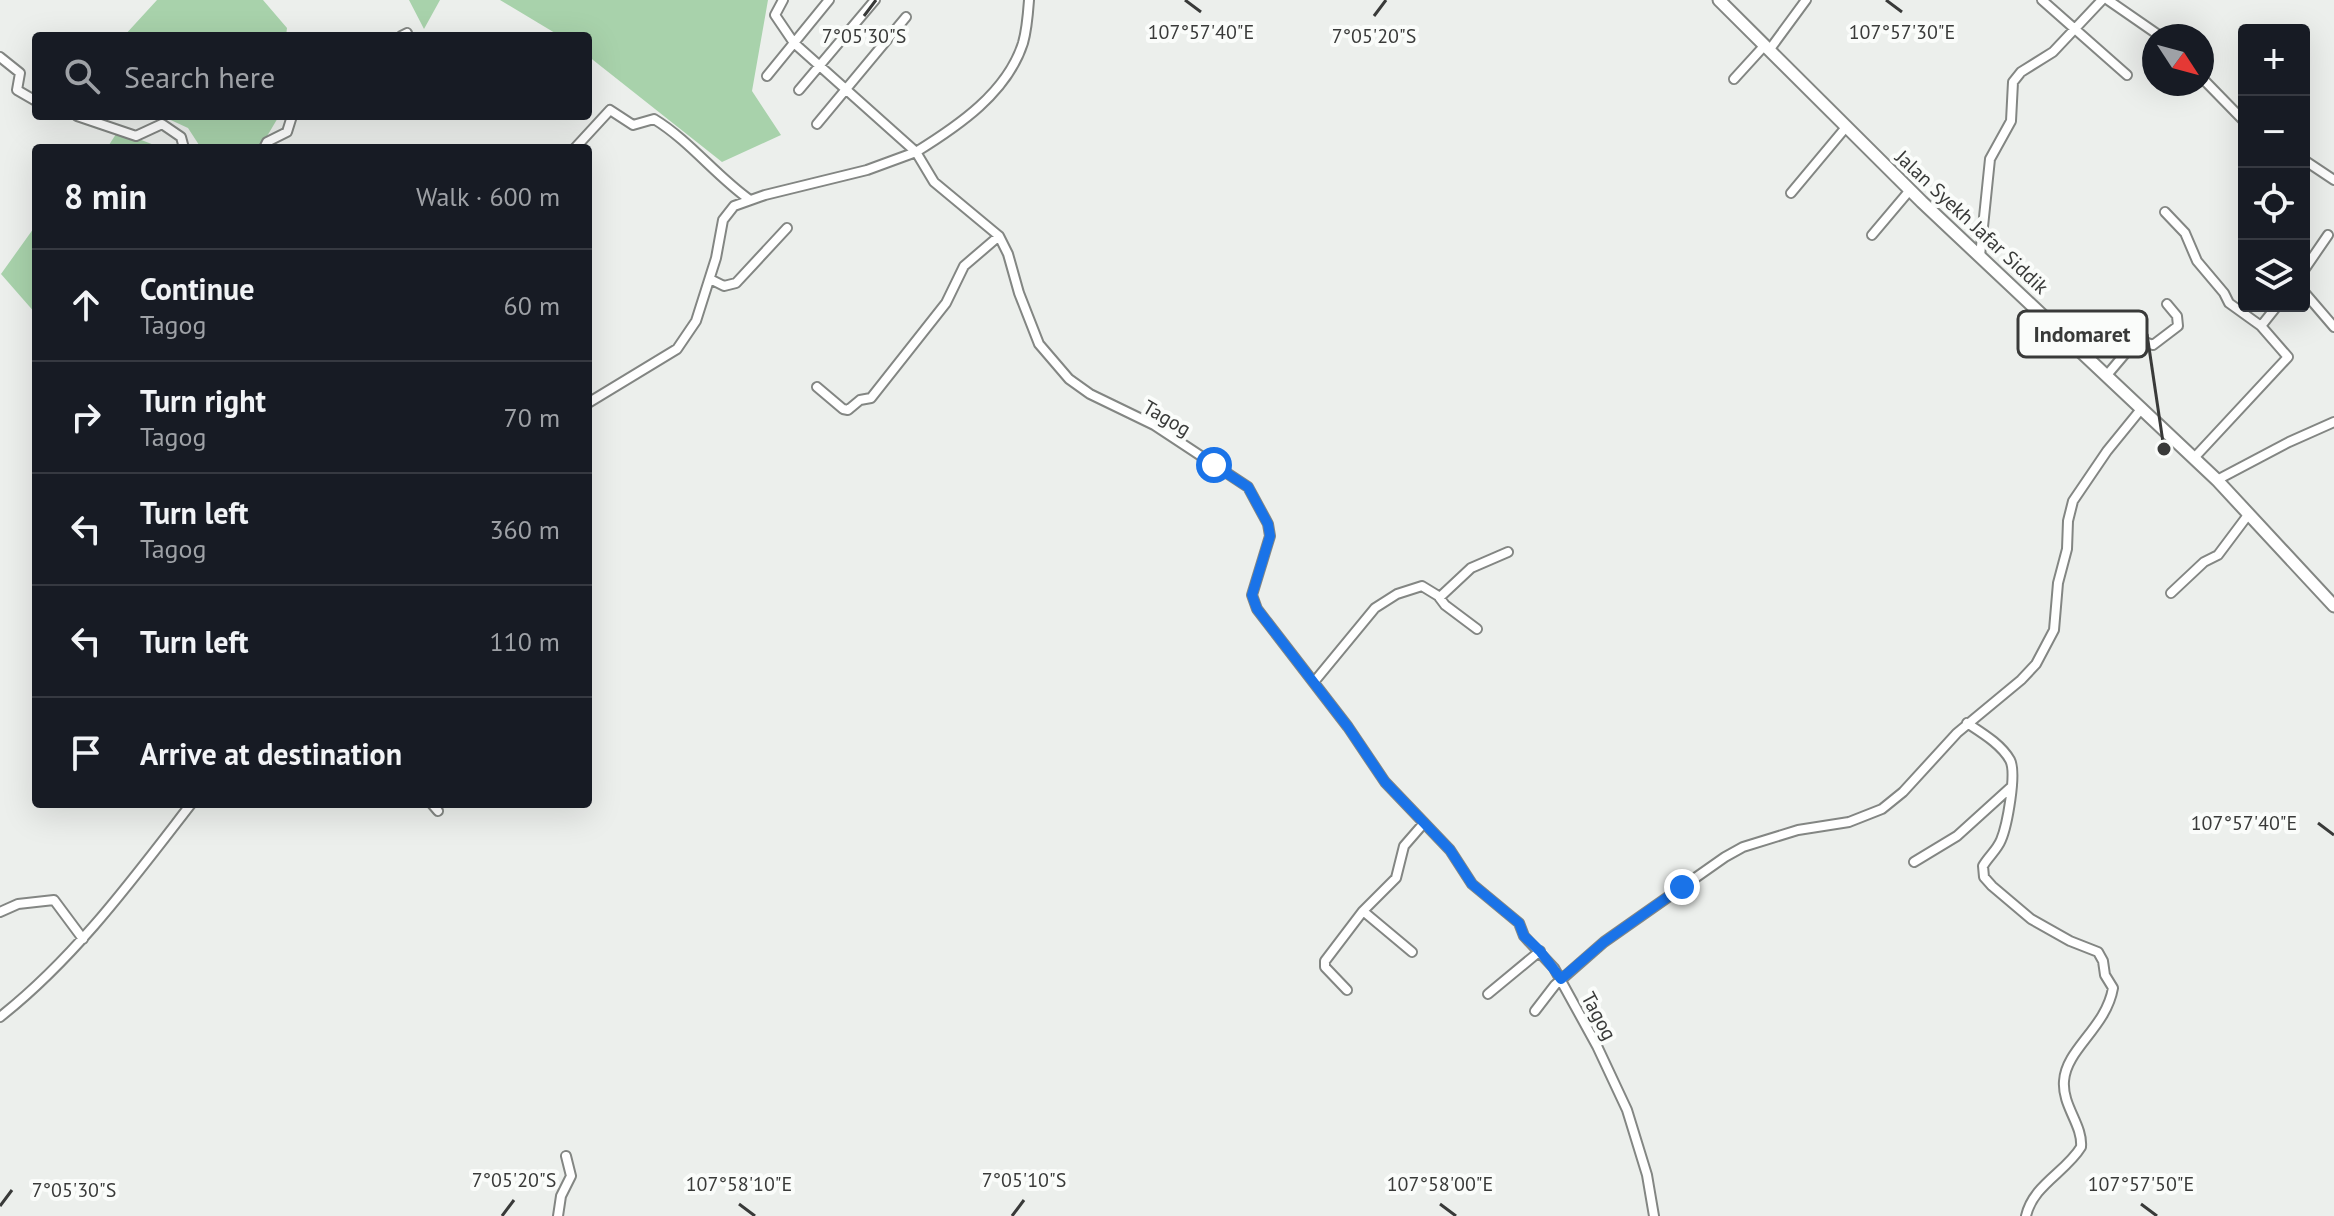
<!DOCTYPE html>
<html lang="en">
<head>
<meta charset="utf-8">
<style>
	:root { --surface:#171b24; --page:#20242c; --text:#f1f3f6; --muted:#9ea1a6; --line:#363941 }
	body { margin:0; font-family:"PT Sans",sans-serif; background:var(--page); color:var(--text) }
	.controls { position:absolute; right:24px; top:24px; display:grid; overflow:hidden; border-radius:8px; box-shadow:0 8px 32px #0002 }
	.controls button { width:72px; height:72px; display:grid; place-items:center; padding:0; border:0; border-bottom:2px solid var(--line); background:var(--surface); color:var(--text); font:40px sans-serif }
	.compass { position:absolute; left:2142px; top:24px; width:72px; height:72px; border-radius:50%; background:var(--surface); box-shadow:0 8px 32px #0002; rotate:126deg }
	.stop { position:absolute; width:24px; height:24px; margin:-18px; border:6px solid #1a73e8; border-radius:50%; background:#fff }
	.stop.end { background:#1a73e8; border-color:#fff; box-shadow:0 2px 8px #0008 }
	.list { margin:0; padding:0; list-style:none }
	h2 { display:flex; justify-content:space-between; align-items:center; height:104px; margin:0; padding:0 32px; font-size:34px }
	h2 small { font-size:26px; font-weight:400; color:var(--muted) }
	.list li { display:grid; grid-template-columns:52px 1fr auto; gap:24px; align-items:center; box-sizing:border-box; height:112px; padding:0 32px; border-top:2px solid var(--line) }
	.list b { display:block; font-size:30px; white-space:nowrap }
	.list p { margin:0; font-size:26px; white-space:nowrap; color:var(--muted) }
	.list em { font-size:26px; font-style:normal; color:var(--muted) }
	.icon { flex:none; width:44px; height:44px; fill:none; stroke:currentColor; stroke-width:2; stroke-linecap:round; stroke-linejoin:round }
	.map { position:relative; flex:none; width:2334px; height:1216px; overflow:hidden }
	.search { position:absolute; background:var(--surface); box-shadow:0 8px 32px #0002; left:32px; top:32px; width:560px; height:88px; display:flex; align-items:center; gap:20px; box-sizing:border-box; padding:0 28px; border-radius:8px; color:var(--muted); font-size:30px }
	.panel { position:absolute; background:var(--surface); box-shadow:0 8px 32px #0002; left:32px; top:144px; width:560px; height:664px; border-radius:8px }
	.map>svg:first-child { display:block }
	.green { fill:#a8d2ab }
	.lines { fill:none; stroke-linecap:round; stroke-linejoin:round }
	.street-casing { stroke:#838683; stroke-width:12 }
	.secondary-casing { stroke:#838683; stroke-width:15 }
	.street { stroke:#fff; stroke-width:8 }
	.secondary { stroke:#fff; stroke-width:11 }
	.route { stroke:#1a73e8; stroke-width:10 }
	.ticks { fill:none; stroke:#393a39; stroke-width:3 }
	.labels { text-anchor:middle; stroke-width:8; stroke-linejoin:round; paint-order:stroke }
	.street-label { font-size:20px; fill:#393a39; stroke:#fafcfa }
	.ticks-label { font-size:20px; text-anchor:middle; fill:#393a39; stroke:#fafcfa; stroke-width:8; stroke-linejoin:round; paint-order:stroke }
	.leader { fill:none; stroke:#393a39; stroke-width:3 }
	.callout-dot { fill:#393a39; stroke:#fafcfa; stroke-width:3 }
	.callout { fill:#fafcfa; stroke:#393a39; stroke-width:3 }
	.callout-label { font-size:22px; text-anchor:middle; font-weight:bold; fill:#393a39 }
</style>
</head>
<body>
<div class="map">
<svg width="2334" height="1216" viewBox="0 0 2334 1216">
	<rect width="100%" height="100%" fill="#ecefec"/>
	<path class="green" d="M157,0H263L287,28L286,36H124Z
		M409,0H440L424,29Z
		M500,0H768L752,91L781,135L722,162L588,56V36H560Z
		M162,116H279L260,148H201L188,128Z
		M118,131L162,148H107Z
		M36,225V314L1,274Z"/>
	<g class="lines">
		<defs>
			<path id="street" d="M783,0L775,15L794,43L916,152
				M1029,0C1028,14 1027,29 1023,43C1007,93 958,126 916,152L934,182L999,236L1008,254L1019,293L1039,344L1069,379L1090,394L1154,425L1248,487L1268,524L1270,536L1252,595L1257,609L1348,727L1385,782L1450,850L1472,884L1519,923L1524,936L1554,968L1597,1046L1627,1110L1647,1175L1654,1216
				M2042,0L2127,75
				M2108,0L2160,36
				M401,36L407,33
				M1770,49L1806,0
				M0,57L20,73L17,90L36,101
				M767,76L829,0
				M2202,78L2244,121
				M1734,79L1765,45
				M799,90L875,0
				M77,116L136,136L162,124L181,137L184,148
				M817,124L906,17
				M264,148L267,142L287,132L292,116
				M575,148L610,110L633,125L654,119C690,141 716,176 750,200
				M2304,160L2334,180
				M1791,193L1847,126
				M2165,212L2185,233L2197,261L2224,293L2229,303L2261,326L2288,357L2194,458
				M1872,235L1910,190
				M1980,256L1990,159L2011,121L2013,82L2021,72L2053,52L2102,0
				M2304,270L2328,235
				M710,279L724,286L736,283L787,228
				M2304,292L2334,327
				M2261,326L2277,306
				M2107,375L2135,342L2142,341L2153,345L2178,326L2177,316L2167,304
				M817,387L843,409L848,410L860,400L871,398L946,303L964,266L999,236
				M588,403L677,349L696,321L716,258L723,220L734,206L765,195L867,170L916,152
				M2217,480L2289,442L2334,422
				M2171,593L2204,562L2218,555L2248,515
				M1439,597L1445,605L1477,629
				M1314,682L1375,608L1397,594L1422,586L1440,597L1471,568L1508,552
				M1967,723C1982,733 2001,744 2010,760C2017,773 2007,826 2001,840C1997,850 1988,857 1983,866L1984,877L1992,886L2031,919L2070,941L2098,952L2103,961L2105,975L2113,988C2106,1028 2066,1049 2064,1081C2062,1106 2083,1125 2081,1147C2066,1172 2033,1185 2026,1216
				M432,804L438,811
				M1914,862L1957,836L2010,788
				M1363,911L1412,952
				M0,912L18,904L54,900L83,939
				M1347,990L1325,967V961L1363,911L1396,878L1404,846L1424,823
				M1488,994L1540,951
				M1535,1011L1555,985L1604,942L1725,857L1743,847L1798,830L1849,822L1882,809L1903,792L1957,733L2021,680L2036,664L2054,630L2058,583L2067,549L2068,521L2073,501L2107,451L2142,408
				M0,1017C75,958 133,879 191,804
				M558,1216L561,1196L571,1176L566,1156"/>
			<path id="secondary" d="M1719,0L1922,202L2217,480L2334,606"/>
		</defs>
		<use href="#street" class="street-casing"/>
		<use href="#secondary" class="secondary-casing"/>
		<use href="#street" class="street"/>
		<use href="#secondary" class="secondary"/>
	</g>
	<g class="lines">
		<path class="route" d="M1214,465L1248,487L1268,524L1270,536L1252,595L1257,609L1348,727L1385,782L1450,850L1472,884L1519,923L1524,936L1540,951L1561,979L1604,942L1682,887"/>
	</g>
	<path class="ticks" d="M1185,0L1201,12M1886,0L1902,12M864,16L876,0M1374,16L1386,0M2318,823L2334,835M739,1204L755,1216M1440,1204L1456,1216M2141,1204L2157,1216M0,1206L12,1190M502,1216L514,1200M1012,1216L1024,1200"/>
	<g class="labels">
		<g class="street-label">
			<text transform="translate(1972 222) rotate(43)" y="7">Jalan Syekh Jafar Siddik</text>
			<text transform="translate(1167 418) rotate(30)" y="7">Tagog</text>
			<text transform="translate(1599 1016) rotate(62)" y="7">Tagog</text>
		</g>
	</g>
	<g class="ticks-label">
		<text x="1201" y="39">107°57'40"E</text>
		<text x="1902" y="39">107°57'30"E</text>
		<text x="864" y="43">7°05'30"S</text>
		<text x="1374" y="43">7°05'20"S</text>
		<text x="2244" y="830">107°57'40"E</text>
		<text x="514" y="1187">7°05'20"S</text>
		<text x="1024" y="1187">7°05'10"S</text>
		<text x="739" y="1191">107°58'10"E</text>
		<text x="1440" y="1191">107°58'00"E</text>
		<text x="2141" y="1191">107°57'50"E</text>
		<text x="74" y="1197">7°05'30"S</text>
	</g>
	<path class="leader" d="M2164 449L2147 334"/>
	<circle class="callout-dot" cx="2164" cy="449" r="8"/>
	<rect class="callout" x="2018" y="311" width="129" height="46" rx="8"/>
	<g class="callout-label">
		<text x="2082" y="342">Indomaret</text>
	</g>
</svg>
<div class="controls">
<button>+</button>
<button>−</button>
<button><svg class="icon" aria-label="locate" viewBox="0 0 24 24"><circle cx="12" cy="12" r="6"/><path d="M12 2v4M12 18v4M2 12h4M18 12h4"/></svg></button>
<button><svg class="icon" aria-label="layers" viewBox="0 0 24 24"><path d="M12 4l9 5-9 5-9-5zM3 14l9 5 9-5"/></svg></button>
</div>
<svg class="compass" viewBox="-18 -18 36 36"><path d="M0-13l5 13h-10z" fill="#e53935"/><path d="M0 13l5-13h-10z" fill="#9ea1a6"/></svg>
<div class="stop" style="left:1214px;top:465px"></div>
<div class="stop end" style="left:1682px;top:887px"></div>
<div class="search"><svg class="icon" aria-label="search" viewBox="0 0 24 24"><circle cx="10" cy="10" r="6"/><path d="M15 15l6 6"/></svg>Search here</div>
<section class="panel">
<h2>8 min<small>Walk · 600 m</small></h2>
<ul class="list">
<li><svg class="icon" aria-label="ahead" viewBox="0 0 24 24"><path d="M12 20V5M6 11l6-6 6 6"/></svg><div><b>Continue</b><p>Tagog</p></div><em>60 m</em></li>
<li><svg class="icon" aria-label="right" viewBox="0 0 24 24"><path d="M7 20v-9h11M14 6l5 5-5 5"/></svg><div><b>Turn right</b><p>Tagog</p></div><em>70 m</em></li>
<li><svg class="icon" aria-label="left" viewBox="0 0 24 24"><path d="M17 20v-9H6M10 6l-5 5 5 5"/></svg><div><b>Turn left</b><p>Tagog</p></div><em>360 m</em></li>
<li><svg class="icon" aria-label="left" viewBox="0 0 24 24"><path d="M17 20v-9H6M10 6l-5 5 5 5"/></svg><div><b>Turn left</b></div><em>110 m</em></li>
<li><svg class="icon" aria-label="arrive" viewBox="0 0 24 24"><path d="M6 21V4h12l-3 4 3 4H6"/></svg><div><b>Arrive at destination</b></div></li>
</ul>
</section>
</div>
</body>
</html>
